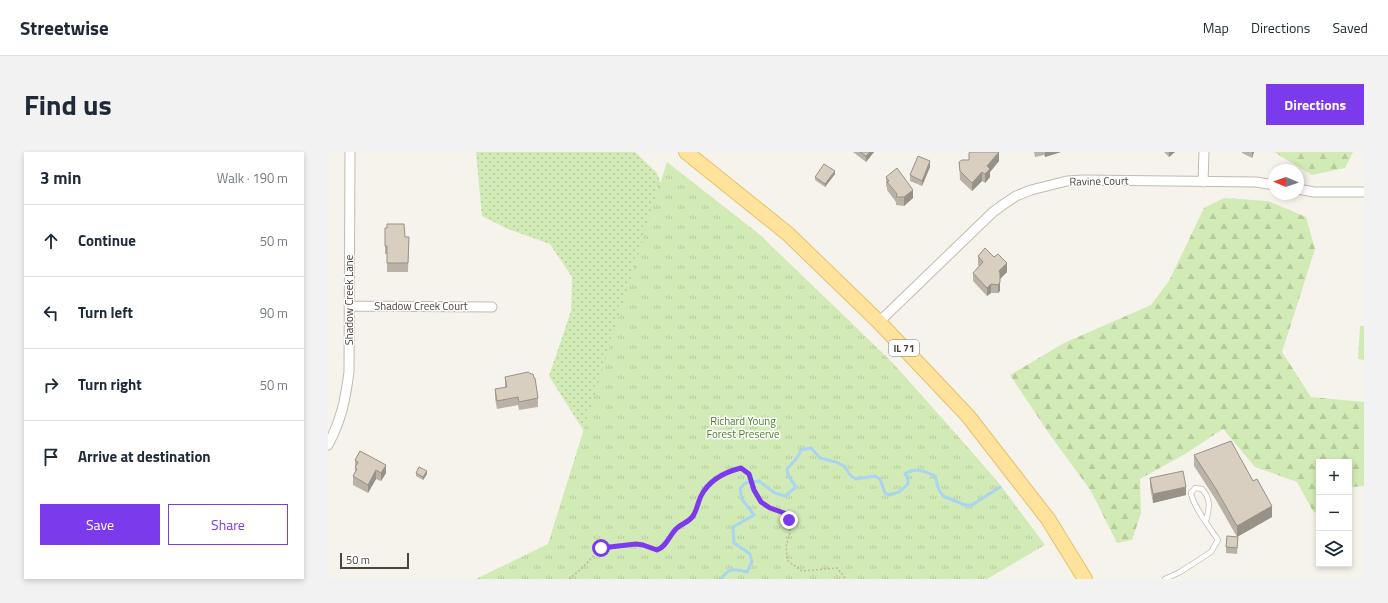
<!DOCTYPE html>
<html lang="en">
<head>
<meta charset="utf-8">
<style>
	:root { --surface:#fff; --page:#f2f2f3; --text:#1f2937; --muted:#747a83; --line:#e0e1e3; --accent:#7c3aed }
	body { margin:0; font-family:"Titillium Web",sans-serif; background:var(--page); color:var(--text) }
	.controls { position:absolute; right:12px; bottom:12px; display:grid; overflow:hidden; border-radius:0px; box-shadow:0 2px 6px #0003 }
	.controls button { width:36px; height:36px; display:grid; place-items:center; padding:0; border:0; border-bottom:1px solid var(--line); background:var(--surface); color:var(--text); font:20px sans-serif }
	.compass { position:absolute; left:940px; top:12px; width:36px; height:36px; border-radius:50%; background:var(--surface); box-shadow:0 2px 6px #0003; rotate:272deg }
	.scale { position:absolute; left:12px; bottom:10px; width:69px; box-sizing:border-box; padding-left:4px; border:2px solid #4b4439; border-top:0; font-size:11px; line-height:14px; white-space:nowrap; color:#4b4439; -webkit-text-stroke:3px #fff; paint-order:stroke }
	.stop { position:absolute; width:12px; height:12px; margin:-9px; border:3px solid #7c3aed; border-radius:50%; background:#fff }
	.stop.end { background:#7c3aed; border-color:#fff; box-shadow:0 1px 4px #0008 }
	.list { margin:0; padding:0; list-style:none }
	h2 { display:flex; justify-content:space-between; align-items:center; height:52px; margin:0; padding:0 16px; font-size:17px }
	h2 small { font-size:13px; font-weight:400; color:var(--muted) }
	.list li { display:grid; grid-template-columns:26px 1fr auto; gap:12px; align-items:center; box-sizing:border-box; height:72px; padding:0 16px; border-top:1px solid var(--line) }
	.list b { display:block; font-size:15px; white-space:nowrap }
	.list em { font-size:13px; font-style:normal; color:var(--muted) }
	.actions { display:flex; gap:8px; padding:12px 16px }
	.actions a { flex:1; padding:9px 0; border:1px solid var(--accent); border-radius:0px; text-align:center; font-size:14px; color:var(--accent) }
	.actions .main { background:var(--accent); color:#fff }
	.icon { flex:none; width:22px; height:22px; fill:none; stroke:currentColor; stroke-width:2; stroke-linecap:round; stroke-linejoin:round }
	.map { position:relative; flex:none; width:1036px; height:427px; overflow:hidden; border-radius:0px }
	header { display:flex; align-items:center; gap:24px; box-sizing:border-box; height:56px; padding:0 20px; background:var(--surface); border-bottom:1px solid var(--line) }
	header strong { font-size:19px }
	nav { display:flex; gap:22px; margin-inline-start:auto; font-size:14px }
	.intro { display:flex; align-items:center; justify-content:space-between; box-sizing:border-box; height:96px; padding:0 24px }
	h1 { margin:0; font-size:28px }
	.button { padding:10px 18px; border-radius:0px; background:var(--accent); color:#fff; font-size:14px; font-weight:700 }
	main { display:flex; gap:24px; padding:0 24px }
	aside { flex:1; background:var(--surface); border-radius:0px; box-shadow:0 2px 6px #0003 }
	.map>svg:first-child { display:block }
	.grass { fill:url(#grass-dots) }
	.forest { fill:url(#forest-firs) }
	.park { fill:url(#park-tufts) }
	.lines { fill:none; stroke-linecap:round; stroke-linejoin:round }
	.stream { stroke:#a9d4f2; stroke-width:3 }
	.lane-casing { stroke:#c2bbae; stroke-width:6 }
	.street-casing { stroke:#c2bbae; stroke-width:11 }
	.primary-casing { stroke:#e6c16a; stroke-width:16 }
	.path { stroke:#c4b79f; stroke-width:1.5; stroke-dasharray:2 2; stroke-linecap:butt }
	.lane { stroke:#fff; stroke-width:4.5 }
	.street { stroke:#fff; stroke-width:9 }
	.primary { stroke:#ffe39c; stroke-width:14 }
	.wall { fill:#bab2a6 }
	.shaded-wall { fill:#979187 }
	.building { fill:#d8cfc1; stroke:#979187 }
	.route { stroke:#7c3aed; stroke-width:5 }
	.labels { text-anchor:middle; stroke-width:3; stroke-linejoin:round; paint-order:stroke }
	.shield { fill:#fff; stroke:#817c74; stroke-width:1 }
	.shield-label { font-size:10px; font-weight:bold; fill:#4b4439 }
	.street-label { font-size:11px; fill:#4b4439; stroke:#fff }
	.park-label { font-size:11px; fill:#4a7f2a; stroke:#fff }
</style>
</head>
<body>
<header>
<strong>Streetwise</strong>
<nav><a>Map</a><a>Directions</a><a>Saved</a></nav>
</header>
<div class="intro"><h1>Find us</h1><a class="button">Directions</a></div>
<main>
<aside>
<h2>3 min<small>Walk · 190 m</small></h2>
<ul class="list">
<li><svg class="icon" aria-label="ahead" viewBox="0 0 24 24"><path d="M12 20V5M6 11l6-6 6 6"/></svg><div><b>Continue</b></div><em>50 m</em></li>
<li><svg class="icon" aria-label="left" viewBox="0 0 24 24"><path d="M17 20v-9H6M10 6l-5 5 5 5"/></svg><div><b>Turn left</b></div><em>90 m</em></li>
<li><svg class="icon" aria-label="right" viewBox="0 0 24 24"><path d="M7 20v-9h11M14 6l5 5-5 5"/></svg><div><b>Turn right</b></div><em>50 m</em></li>
<li><svg class="icon" aria-label="arrive" viewBox="0 0 24 24"><path d="M6 21V4h12l-3 4 3 4H6"/></svg><div><b>Arrive at destination</b></div></li>
</ul>
<div class="actions"><a class="main">Save</a><a>Share</a></div>
</aside>
<div class="map">
<svg width="1036" height="427" viewBox="0 0 1036 427">
	<defs>
		<pattern id="grass-dots" width="8" height="8" patternUnits="userSpaceOnUse"><rect width="8" height="8" fill="#d2eab5"/><path d="M2 2h.1M6 6h.1" fill="none" stroke="#b6ca9c" stroke-width="1.8" stroke-linecap="round"/></pattern>
		<pattern id="forest-firs" width="22" height="20" patternUnits="userSpaceOnUse"><rect width="22" height="20" fill="#d2eab5"/><path d="M5 1l3.5 6h-7zM16 11l3.5 6h-7z" fill="#b6ca9c"/></pattern>
		<pattern id="park-tufts" width="24" height="20" patternUnits="userSpaceOnUse"><rect width="24" height="20" fill="#d2eab5"/><path d="M3 7l-1-3M5 7V3M7 7l1-3M15 17l-1-3M17 17v-4M19 17l1-3" fill="none" stroke="#b6ca9c"/></pattern>
	</defs>
	<rect width="100%" height="100%" fill="#f6f3ec"/>
	<path class="grass" d="M148,0H307L329,21L336,41L298,346L221,224L243,159L244,125L222,92L180,77L154,64Z"/>
	<path class="forest" d="M946,0H1025L1017,16L984,23Z
		M896,46L940,49L978,65L987,97L954,200L983,245L1036,250V334L1025,335L1021,338V310H991V357L986,361L969,330L927,315L895,277L857,302L812,327L813,361L804,388L789,391L763,339L722,283L682,223L736,191L823,153L841,129L876,56Z
		M1032,174H1036V208L1030,207Z"/>
	<path class="park" d="M339,10L431,82L564,210L629,283L670,330L717,393L659,427H148L220,392Z"/>
	<g class="lines">
		<path class="stream" d="M393,427C401,415 407,417 419,420L424,410L422,402L406,391L405,375L426,363L414,347L412,337L417,331L431,329L447,341L457,344L468,335L460,323L459,317C465,310 470,307 473,298L483,296L492,306L508,310L516,314L523,324L528,327L547,324L552,327L557,341L561,343L571,340L580,332V326L577,322C586,315 598,319 607,324L611,338L615,344L637,353H644L672,335"/>
		<defs>
			<path id="lane" d="M837,427L852,420L883,400L890,388C882,376 865,354 863,341L867,336L874,337C884,348 881,357 878,369"/>
			<path id="street" d="M875,30L876,0
				M970,37L986,40H1036
				M21,154L164,155
				M551,170L665,60L676,52L688,44L703,38L739,29L755,28L928,30L946,33
				M0,293C14,266 17,249 21,220L22,0"/>
			<path id="primary" d="M358,0L460,82L551,170L640,264L720,367L757,427"/>
		</defs>
		<use href="#lane" class="lane-casing"/>
		<use href="#street" class="street-casing"/>
		<use href="#primary" class="primary-casing"/>
		<path class="path" d="M241,427L253,417L273,396L308,392L315,393L329,398C339,394 341,384 348,377C353,372 361,370 365,364C369,358 370,350 373,344C381,328 397,319 413,316L421,322L427,341L433,350L442,356L456,361L461,368L462,380L458,395L460,409L474,419L509,416L518,427"/>
		<use href="#lane" class="lane"/>
		<use href="#street" class="street"/>
		<use href="#primary" class="primary"/>
	</g>
	<path class="wall" d="M525,0H546L538,10Z
		M706,0H733L717,5L716,3L707,5Z
		M836,0H847L841,5Z
		M914,0H926L924,6L914,1Z
		M641,1L671,9L662,20V25L657,31L654,29L644,39L632,28L631,10L641,8Z
		M602,15L594,34L582,29V23Z
		M507,22L497,35L487,28V25Z
		M558,25L585,46L576,54L568,53V50L559,38V36L558,33Z
		M57,76L77,85H81L80,120H59V102H57Z
		M650,104L679,120L672,127V139L670,141H663L659,144L645,129V121L651,114L650,113Z
		M177,225L210,246V255L191,258L190,253L169,257L167,246V237L177,236Z
		M866,303L944,365L909,385L910,391L909,402L898,401V395L909,385L888,348L866,314Z
		M27,308L58,321L53,329L48,327L40,341L25,333V324L27,320Z
		M88,321L99,322L95,328L88,324Z
		M822,326L858,343L825,351L822,335Z"/>
	<path class="shaded-wall" d="M542,0H546L538,10V4Z
		M671,0V9L662,20V25L657,31V22L659,14Z
		M717,0H733L717,5Z
		M841,0H847L841,5Z
		M924,0H926L924,6Z
		M602,9V15L594,34V29Z
		M507,19V22L497,35V32Z
		M654,20V29L644,39V31Z
		M585,38V46L576,54V45Z
		M679,111V120L671,128V119Z
		M672,130V139L670,141V133Z
		M663,132V141L659,144V136Z
		M58,313V321L53,329V321Z
		M48,318V327L40,341V333Z
		M99,319V322L95,328V325Z
		M858,335V343L825,351V342Z
		M944,354V365L909,385V374Z"/>
	<path class="building" d="M532,0H542L538,4Z
		M642,0H671L659,14L662,17L657,22L654,20L644,31L632,19L631,10L634,8H641V1Z
		M590,4L602,9L594,29L582,23Z
		M496,12L507,19L497,32L487,25Z
		M569,16L585,38L576,45H568L569,42L559,30L561,29L558,25Z
		M59,72H76L77,85H81L80,111H59V94H57V76H59Z
		M657,96L666,105L670,102L679,111L671,119L672,121V130L670,133L663,132L659,136L645,121L655,110L650,104Z
		M200,220L203,222H205L206,226H207L210,246L191,250L190,245L169,249L167,237L179,235L177,225Z
		M903,289L925,329L929,327L944,354L909,374L888,337L866,303Z
		M32,299L58,313L53,321L48,318L40,333L25,324L29,317L27,316L30,310L27,308Z
		M91,315L99,319L95,325L88,321Z
		M855,319L858,335L825,342L822,326Z
		M899,384L910,385L909,396L898,395Z"/>
	<g class="lines">
		<path class="route" d="M273,396L308,392L315,393L329,398C339,394 341,384 348,377C353,372 361,370 365,364C369,358 370,350 373,344C381,328 397,320 413,316L421,322L426,338L433,350L442,356L456,361L461,368"/>
	</g>
	<g class="labels">
		<rect class="shield" x="561" y="188" width="30" height="16" rx="3"/>
		<g class="shield-label">
			<text x="576" y="200">IL 71</text>
		</g>
		<g class="street-label">
			<text transform="translate(771 29) rotate(-1)" y="4">Ravine Court</text>
			<text transform="translate(21 148) rotate(-90)" y="4">Shadow Creek Lane</text>
			<text x="93" y="158">Shadow Creek Court</text>
		</g>
		<g class="park-label">
			<text x="415" y="273">Richard Young<tspan x="415" dy="13">Forest Preserve</tspan></text>
		</g>
	</g>
</svg>
<div class="controls">
<button>+</button>
<button>−</button>
<button><svg class="icon" aria-label="layers" viewBox="0 0 24 24"><path d="M12 4l9 5-9 5-9-5zM3 14l9 5 9-5"/></svg></button>
</div>
<svg class="compass" viewBox="-18 -18 36 36"><path d="M0-13l5 13h-10z" fill="#e53935"/><path d="M0 13l5-13h-10z" fill="#747a83"/></svg>
<div class="scale">50 m</div>
<div class="stop" style="left:273px;top:396px"></div>
<div class="stop end" style="left:461px;top:368px"></div>
</div>
</main>
</body>
</html>
